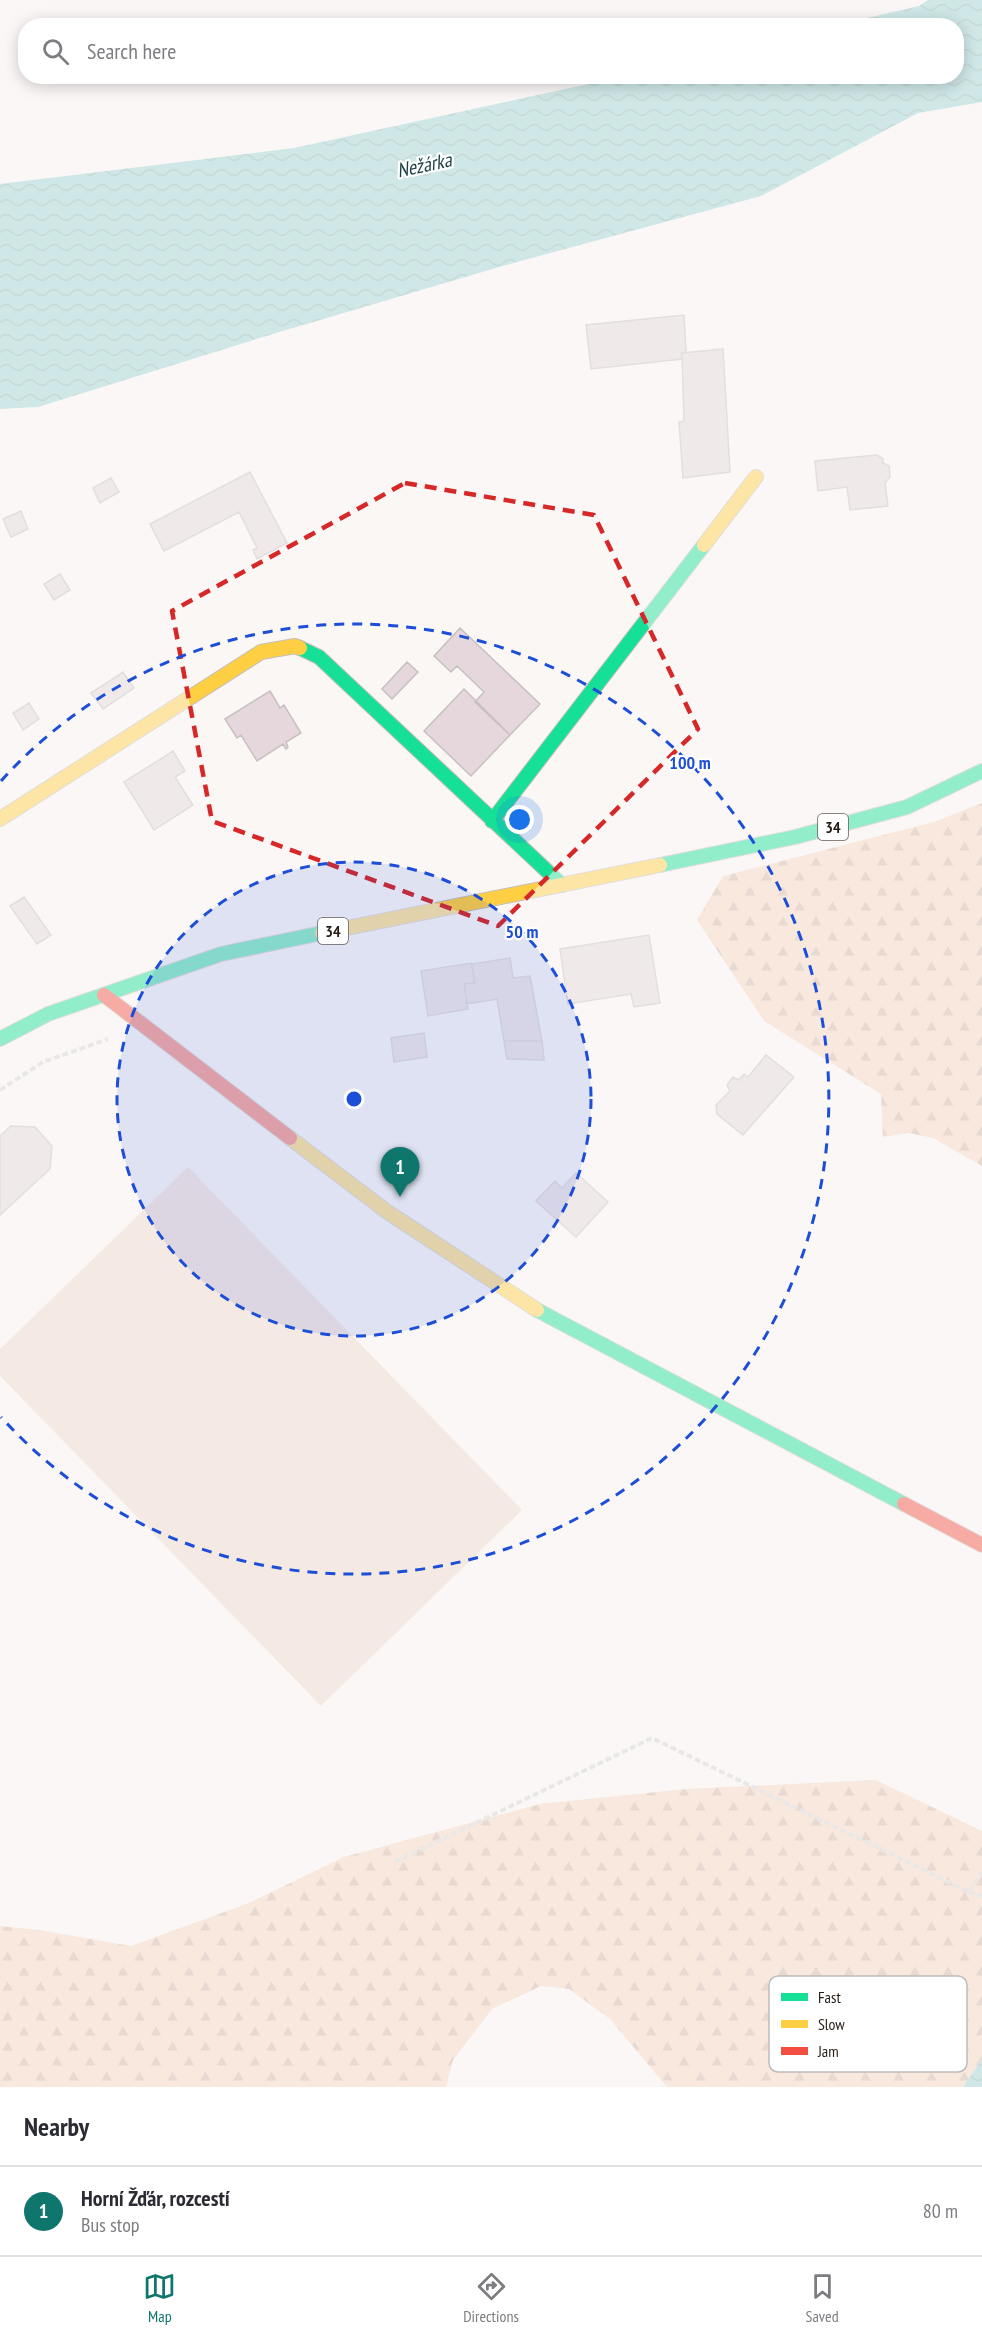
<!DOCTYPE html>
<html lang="en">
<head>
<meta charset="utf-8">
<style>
	:root { --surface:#fff; --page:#f7f7f7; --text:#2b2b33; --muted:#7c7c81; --line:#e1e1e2; --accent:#0f766e }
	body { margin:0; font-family:"PT Sans Narrow",sans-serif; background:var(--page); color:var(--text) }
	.you { position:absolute; left:520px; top:820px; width:21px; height:21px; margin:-15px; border:4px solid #fff; border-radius:50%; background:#1a73e8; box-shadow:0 0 0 9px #1a73e833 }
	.badge { display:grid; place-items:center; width:39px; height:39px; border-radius:50%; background:var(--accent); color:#fff; font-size:20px; font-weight:700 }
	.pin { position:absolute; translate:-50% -50px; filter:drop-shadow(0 2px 3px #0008) }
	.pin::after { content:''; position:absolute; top:32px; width:21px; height:18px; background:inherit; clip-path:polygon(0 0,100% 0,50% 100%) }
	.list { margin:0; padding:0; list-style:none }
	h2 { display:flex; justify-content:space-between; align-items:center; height:78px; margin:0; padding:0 24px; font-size:26px }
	h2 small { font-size:20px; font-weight:400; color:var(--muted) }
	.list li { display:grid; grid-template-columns:39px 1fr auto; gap:18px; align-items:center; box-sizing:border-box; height:90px; padding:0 24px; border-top:2px solid var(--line) }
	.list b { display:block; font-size:22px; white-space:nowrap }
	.list p { margin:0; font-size:20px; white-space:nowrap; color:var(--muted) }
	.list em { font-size:20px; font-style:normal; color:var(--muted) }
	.icon { flex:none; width:33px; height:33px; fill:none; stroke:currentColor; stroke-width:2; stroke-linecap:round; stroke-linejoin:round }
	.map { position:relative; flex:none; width:982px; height:2087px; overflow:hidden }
	.search { position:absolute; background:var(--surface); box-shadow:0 3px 15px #0003; left:18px; right:18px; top:18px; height:66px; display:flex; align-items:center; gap:15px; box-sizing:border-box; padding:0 21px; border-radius:24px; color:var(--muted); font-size:22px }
	.sheet { height:168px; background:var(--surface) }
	nav { display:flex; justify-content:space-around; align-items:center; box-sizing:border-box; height:84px; border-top:2px solid var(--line); background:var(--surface); font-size:16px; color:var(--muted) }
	nav a { display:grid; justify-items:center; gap:3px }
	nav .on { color:var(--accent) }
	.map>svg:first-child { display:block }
	.forest { fill:url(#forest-firs) }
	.pitch { fill:#efdacd }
	.water { fill:url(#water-waves) }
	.building { fill:#e5d7db; stroke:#c7c0c1; stroke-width:1.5 }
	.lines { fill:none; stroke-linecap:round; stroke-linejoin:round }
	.fast-casing { stroke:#c5beba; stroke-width:16 }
	.slow-casing { stroke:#c5beba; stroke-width:16 }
	.jam-casing { stroke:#c5beba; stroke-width:16 }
	.path { stroke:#d7d4d4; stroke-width:4; stroke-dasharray:6 3; stroke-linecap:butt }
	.fast { stroke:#16e098; stroke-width:14 }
	.slow { stroke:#ffcf43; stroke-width:14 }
	.jam { stroke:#f24e42; stroke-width:14 }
	.marked { fill:none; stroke:#d62828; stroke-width:4.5; stroke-dasharray:12 8; stroke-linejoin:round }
	.ring { fill:none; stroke:#1d4ed8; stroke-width:3; stroke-dasharray:10 8 }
	.labels { text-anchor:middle; stroke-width:4.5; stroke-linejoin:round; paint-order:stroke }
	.shield { fill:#fff; stroke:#665f5b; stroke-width:1.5 }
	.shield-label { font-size:16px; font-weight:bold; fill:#251b15 }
	.water-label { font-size:20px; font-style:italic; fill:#193f40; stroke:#fff }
	.key { fill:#fff; stroke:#bebbb9; stroke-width:1.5 }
	.key-label { font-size:16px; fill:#251b15 }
	.centre { fill:#1d4ed8; stroke:#fff; stroke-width:3 }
	.ring-label { font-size:18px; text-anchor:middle; font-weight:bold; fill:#1d4ed8; stroke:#fff; stroke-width:4.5; stroke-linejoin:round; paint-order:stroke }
</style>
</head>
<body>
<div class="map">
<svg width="982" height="2087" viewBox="0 0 982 2087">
	<defs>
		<pattern id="forest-firs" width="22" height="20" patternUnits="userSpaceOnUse" patternTransform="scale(1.5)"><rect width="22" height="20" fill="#f5d6c2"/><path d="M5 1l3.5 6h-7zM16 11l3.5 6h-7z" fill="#d2b7a6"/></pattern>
		<pattern id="water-waves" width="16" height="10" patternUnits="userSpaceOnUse" patternTransform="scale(1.5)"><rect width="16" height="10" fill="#9cd3d4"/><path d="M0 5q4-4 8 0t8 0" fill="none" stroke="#86b5b5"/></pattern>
	</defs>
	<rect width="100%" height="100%" fill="#faf7f5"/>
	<path class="forest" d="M982,803V1166L933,1138L909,1133L883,1137L881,1094L764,1021L697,920L723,876L934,822Z
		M876,1780L982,1831V2059L963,2087H667L610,2019L569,1989L541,1986L492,2009L453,2060L446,2087H0V1926L39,1930L131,1946L249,1903L344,1857L540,1804L686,1789Z"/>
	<path class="pitch" d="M188,1167L522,1510L321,1706L0,1376V1349Z"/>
	<path class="water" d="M928,0H982V102L918,113L761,196L506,265L276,333L38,407L0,409V184L294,148L620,77L956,76V26L837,25L919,6Z
		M982,2059V2087H963Z"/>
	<path class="building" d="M684,315L686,352L682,353V359L591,369L586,325Z
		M723,349L730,472L683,478L679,422L684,421L682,353Z
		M877,455L883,459V463L889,466L890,477L885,483L888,506L850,510L847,487L818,491L815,461Z
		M250,472L287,543L257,559L253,550L257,548L239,512L164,551L150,524Z
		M111,478L119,492L100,503L93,488Z
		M21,511L28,529L11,537L3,519Z
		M60,574L70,590L54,600L44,584Z
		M460,628L540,704L510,735L475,702L484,692L457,666L451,672L434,656Z
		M407,662L418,672L392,699L382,689Z
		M123,672L134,688L103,709L91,693Z
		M464,689L510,735L471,776L424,731Z
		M270,691L280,708L284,705L301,733L286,742L288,747L286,749L283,744L257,761L241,735L237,738L225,719Z
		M29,703L39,719L23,730L13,713Z
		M173,751L185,771L175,777L193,805L154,830L124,782Z
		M24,897L51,935L37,944L10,906Z
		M649,935L660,1003L634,1007L631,994L568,1004L560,949Z
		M510,958L513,978L530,976L542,1041H504L497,999L467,1004L464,984L475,983L472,964Z
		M471,963L475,983L464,984L468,1009L428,1016L421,971Z
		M424,1033L427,1057L394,1062L391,1038Z
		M504,1041H542L544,1060L507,1059Z
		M766,1055L794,1077L743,1135L717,1114L716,1105L730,1091L727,1085L733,1077L739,1080L744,1074L748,1077Z
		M11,1126L35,1127L52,1146L50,1169L0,1215V1136Z
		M576,1173L608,1202L576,1237L536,1201L555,1181L562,1188Z"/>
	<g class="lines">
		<defs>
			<path id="fast" d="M300,648L319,657L562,885
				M492,821L704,545
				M660,865L795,837L907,807L982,771
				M0,1039L48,1014L221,954L322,933
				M537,1310L904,1504"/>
			<path id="slow" d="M704,545L756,477
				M0,819L261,652L295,646L300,648
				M322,933L660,865
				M290,1138L386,1211L537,1310"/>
			<path id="jam" d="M104,995L290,1138
				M904,1504L982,1545"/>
		</defs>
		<use href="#fast" class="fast-casing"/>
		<use href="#slow" class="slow-casing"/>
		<use href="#jam" class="jam-casing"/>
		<path class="path" d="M0,1090L43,1062L108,1039
			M395,1862L652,1738L969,1892L982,1872
			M969,1892L982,1896"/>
		<use href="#fast" class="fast"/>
		<use href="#slow" class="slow"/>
		<use href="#jam" class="jam"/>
	</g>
	<path d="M0 0H982V2087H0ZM405,483L594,515L698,729L498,926L212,821L172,611Z" fill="#faf7f5" fill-opacity=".55" fill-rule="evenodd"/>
	<path class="marked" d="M405,483L594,515L698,729L498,926L212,821L172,611Z"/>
	<circle cx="354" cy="1099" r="237" fill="#1d4ed8" fill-opacity=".12"/>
	<g class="ring">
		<circle cx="354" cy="1099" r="237"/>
		<path d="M1 781A475 475 0 1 1 1 1417"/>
	</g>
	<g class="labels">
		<g class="shield">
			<rect x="818" y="814" width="30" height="26" rx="4.5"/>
			<rect x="318" y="918" width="30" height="26" rx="4.5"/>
		</g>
		<g class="shield-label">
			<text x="833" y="833">34</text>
			<text x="333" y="937">34</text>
		</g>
		<g class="water-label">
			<text transform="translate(424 165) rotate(-12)" y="7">Nežárka</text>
		</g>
	</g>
	<rect x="769" y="1976" width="198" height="96" rx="9" class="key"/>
	<rect x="781" y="1993" width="27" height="8" fill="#16e098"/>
	<rect x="781" y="2020" width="27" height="8" fill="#ffcf43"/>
	<rect x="781" y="2047" width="27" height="8" fill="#f24e42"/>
	<g class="key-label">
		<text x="818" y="2003">Fast</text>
		<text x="818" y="2030">Slow</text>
		<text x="818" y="2057">Jam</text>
	</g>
	<circle cx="354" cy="1099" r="9" class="centre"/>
	<g class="ring-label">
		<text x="690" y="769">100 m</text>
		<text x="522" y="938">50 m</text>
	</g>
</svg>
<div class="you"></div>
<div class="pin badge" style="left:400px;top:1197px">1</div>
<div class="search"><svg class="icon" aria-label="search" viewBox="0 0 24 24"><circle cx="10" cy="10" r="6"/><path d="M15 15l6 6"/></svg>Search here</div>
</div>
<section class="sheet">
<h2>Nearby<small></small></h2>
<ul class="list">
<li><span class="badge">1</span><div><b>Horní Žďár, rozcestí</b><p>Bus stop</p></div><em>80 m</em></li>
</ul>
</section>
<nav>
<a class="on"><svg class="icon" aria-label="map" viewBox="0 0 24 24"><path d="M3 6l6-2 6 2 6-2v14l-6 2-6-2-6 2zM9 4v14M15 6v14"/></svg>Map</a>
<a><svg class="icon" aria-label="directions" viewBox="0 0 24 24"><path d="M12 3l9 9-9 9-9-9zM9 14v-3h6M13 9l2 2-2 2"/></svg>Directions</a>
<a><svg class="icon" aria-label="saved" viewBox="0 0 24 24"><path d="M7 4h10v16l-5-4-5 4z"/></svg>Saved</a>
</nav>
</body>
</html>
